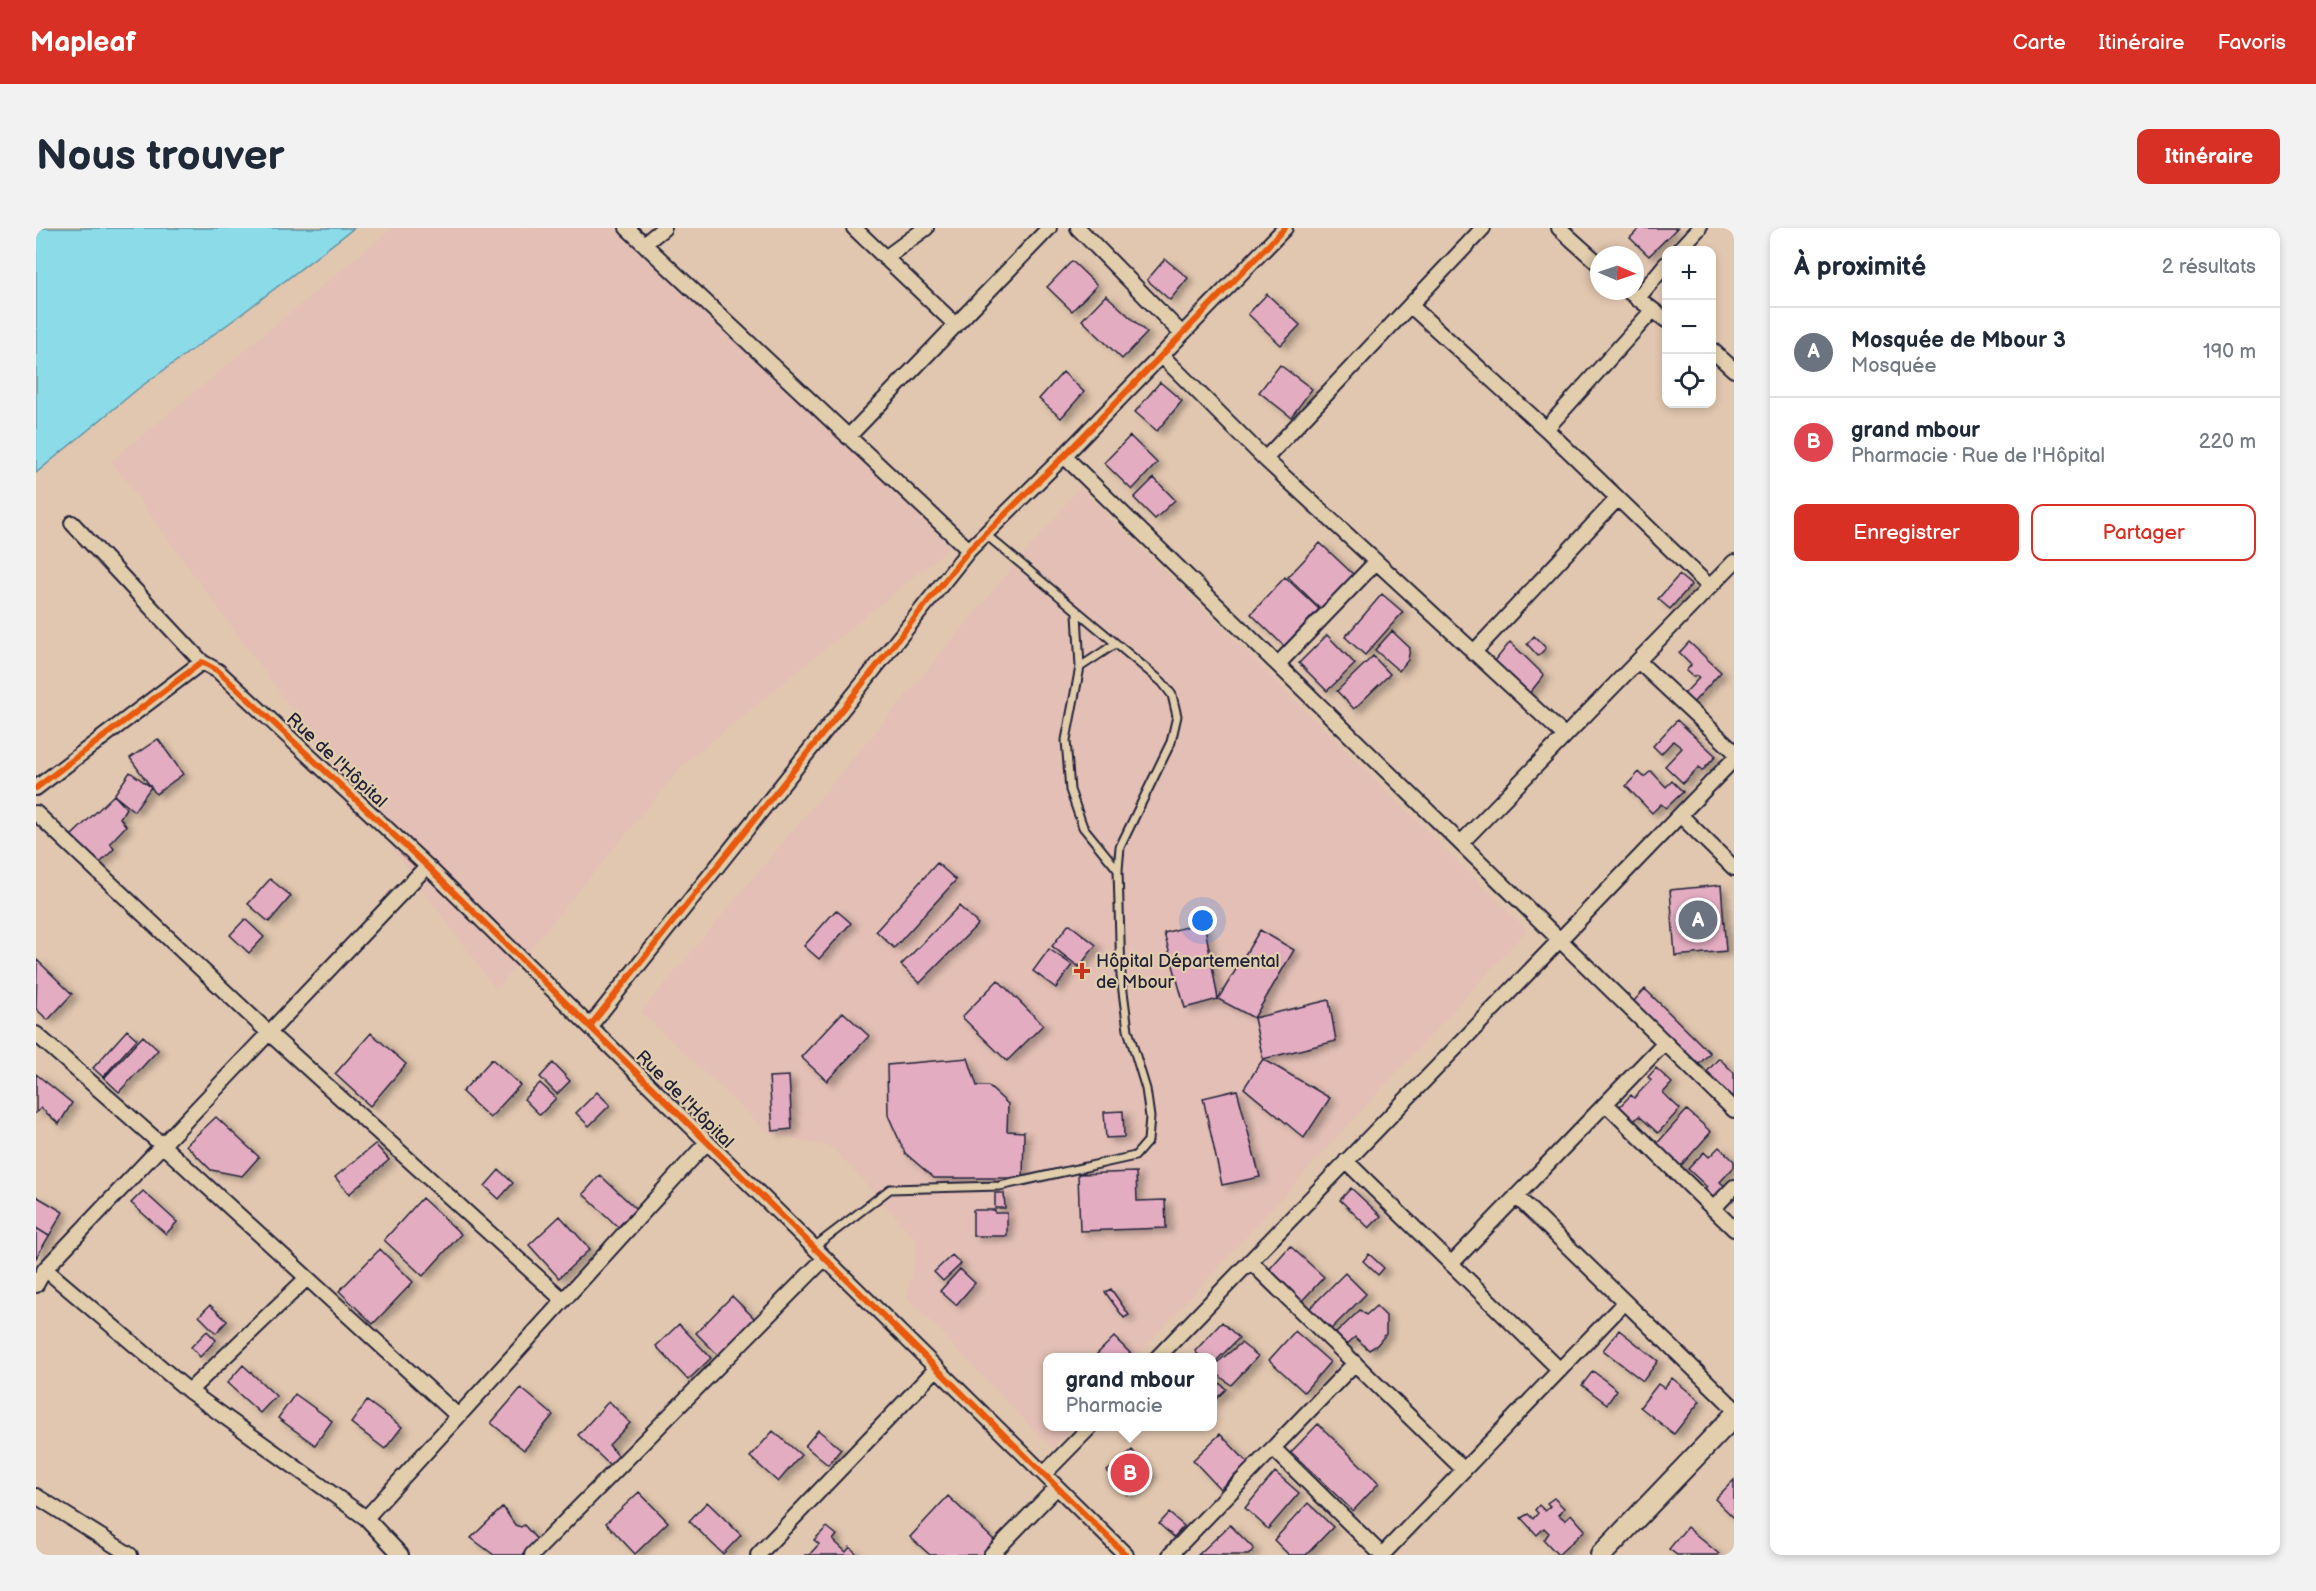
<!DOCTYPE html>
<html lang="fr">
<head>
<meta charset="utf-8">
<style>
	:root { --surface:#fff; --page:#f2f2f3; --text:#1f2937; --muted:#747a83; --line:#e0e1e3; --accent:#d93025 }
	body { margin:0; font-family:"Balsamiq Sans",sans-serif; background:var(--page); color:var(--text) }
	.controls { position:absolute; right:18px; top:18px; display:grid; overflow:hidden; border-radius:12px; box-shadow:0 3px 9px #0003 }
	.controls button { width:54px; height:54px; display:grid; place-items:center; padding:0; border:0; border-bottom:2px solid var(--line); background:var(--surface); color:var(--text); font:30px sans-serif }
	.compass { position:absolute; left:1554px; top:18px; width:54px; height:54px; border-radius:50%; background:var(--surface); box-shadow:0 3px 9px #0003; rotate:92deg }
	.you { position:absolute; left:1167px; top:693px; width:21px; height:21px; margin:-15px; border:4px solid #fff; border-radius:50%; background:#1a73e8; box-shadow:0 0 0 9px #1a73e833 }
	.badge { display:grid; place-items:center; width:39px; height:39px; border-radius:50%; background:var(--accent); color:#fff; font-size:20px; font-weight:700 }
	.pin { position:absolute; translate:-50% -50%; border:3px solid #fff; box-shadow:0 2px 6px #0006 }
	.popup { position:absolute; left:1007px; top:1125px; width:174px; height:78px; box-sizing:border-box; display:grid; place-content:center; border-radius:12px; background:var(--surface); filter:drop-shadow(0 2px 4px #0005); font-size:20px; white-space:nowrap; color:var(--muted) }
	.popup b { font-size:22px; color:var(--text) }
	.popup::after { content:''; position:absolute; left:50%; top:100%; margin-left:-12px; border:12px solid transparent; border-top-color:var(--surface) }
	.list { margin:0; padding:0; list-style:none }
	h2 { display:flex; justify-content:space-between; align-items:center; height:78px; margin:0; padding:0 24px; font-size:26px }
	h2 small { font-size:20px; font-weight:400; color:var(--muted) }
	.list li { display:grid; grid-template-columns:39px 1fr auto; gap:18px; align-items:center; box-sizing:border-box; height:90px; padding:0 24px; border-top:2px solid var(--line) }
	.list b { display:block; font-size:22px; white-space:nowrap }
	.list p { margin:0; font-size:20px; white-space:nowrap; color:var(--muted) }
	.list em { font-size:20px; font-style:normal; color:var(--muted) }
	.actions { display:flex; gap:12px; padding:18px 24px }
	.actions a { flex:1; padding:14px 0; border:2px solid var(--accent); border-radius:12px; text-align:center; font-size:21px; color:var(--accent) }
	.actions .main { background:var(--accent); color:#fff }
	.icon { flex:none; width:33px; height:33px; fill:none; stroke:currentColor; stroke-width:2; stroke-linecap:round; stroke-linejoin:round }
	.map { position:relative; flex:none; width:1698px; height:1327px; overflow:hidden; border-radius:12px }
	header { display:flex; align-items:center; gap:36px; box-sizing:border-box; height:84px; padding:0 30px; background:var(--accent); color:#fff }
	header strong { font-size:28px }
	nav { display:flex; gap:33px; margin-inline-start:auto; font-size:21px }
	.intro { display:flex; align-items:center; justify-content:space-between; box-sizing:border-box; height:144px; padding:0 36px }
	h1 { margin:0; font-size:42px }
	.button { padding:15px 27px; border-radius:12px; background:var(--accent); color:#fff; font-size:21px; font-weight:700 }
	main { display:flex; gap:36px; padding:0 36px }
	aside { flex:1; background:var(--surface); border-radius:12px; box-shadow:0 3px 9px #0003 }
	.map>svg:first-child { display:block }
	.built { fill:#e3bfb5 }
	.water { fill:#8bdbe8; stroke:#6191a3; stroke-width:1.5 }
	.building { fill:#e4acc1; stroke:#22223b; stroke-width:1.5; filter:url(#shadow) }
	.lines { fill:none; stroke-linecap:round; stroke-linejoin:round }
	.service-casing { stroke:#22223b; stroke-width:11 }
	.minor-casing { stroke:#22223b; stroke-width:18 }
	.secondary-casing { stroke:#22223b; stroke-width:24 }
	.service { stroke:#e2ceac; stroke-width:7 }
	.minor { stroke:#e2ceac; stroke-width:14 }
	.secondary { stroke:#e2ceac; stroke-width:20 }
	.cycleway-casing { stroke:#e2ceac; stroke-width:10 }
	.cycleway { stroke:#e8590c; stroke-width:6 }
	.poi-dot { fill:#c8321e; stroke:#e2ceac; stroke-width:2 }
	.labels { text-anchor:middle; stroke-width:4.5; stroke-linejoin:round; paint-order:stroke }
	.street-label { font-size:18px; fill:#22223b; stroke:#e2ceac }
	.poi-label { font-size:18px; fill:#22223b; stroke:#e2ceac; text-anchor:start }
</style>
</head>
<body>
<header>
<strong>Mapleaf</strong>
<nav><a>Carte</a><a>Itinéraire</a><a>Favoris</a></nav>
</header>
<div class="intro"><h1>Nous trouver</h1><a class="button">Itinéraire</a></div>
<main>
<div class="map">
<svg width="1698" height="1327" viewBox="0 0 1698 1327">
	<defs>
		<filter id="shadow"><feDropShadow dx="6" dy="4" stdDeviation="3" flood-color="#0004"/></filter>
	</defs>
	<rect width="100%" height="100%" fill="#e2c7b0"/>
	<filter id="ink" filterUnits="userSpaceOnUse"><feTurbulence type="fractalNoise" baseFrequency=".0167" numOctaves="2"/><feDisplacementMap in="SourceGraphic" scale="12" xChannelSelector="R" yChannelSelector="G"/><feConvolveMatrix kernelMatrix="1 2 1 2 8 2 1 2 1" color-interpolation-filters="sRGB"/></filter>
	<g filter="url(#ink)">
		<path class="built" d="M356,0H580L923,312L649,535L460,762L75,233Z
			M1044,259L1491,702L1100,1129L1012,1130V1198L1037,1199L1016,1221L871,1069L881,1013L797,920L731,904L605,784Z"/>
		<path class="water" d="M0,0H318L199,91L103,160L0,245Z"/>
		<path class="building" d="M1604,0H1641L1613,28L1594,10Z
			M1129,31L1152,50L1134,72L1111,52Z
			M1036,33L1061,57L1036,83L1011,59Z
			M1231,66L1264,97L1245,117L1212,86Z
			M1070,67L1111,105L1086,131L1046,92Z
			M1244,137L1276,161L1255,189L1223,164Z
			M1027,144L1048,164L1025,190L1003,171Z
			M1124,154L1146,173L1121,203L1099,184Z
			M1094,208L1121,235L1096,262L1068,235Z
			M1118,250L1139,272L1119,291L1098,270Z
			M1284,315L1319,348L1286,382L1252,349Z
			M1643,347L1655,357L1634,381L1622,371Z
			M1249,349L1283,381L1248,418L1215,386Z
			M1346,366L1367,384L1329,427L1309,409Z
			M1356,403L1374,420L1372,432L1363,443L1339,422Z
			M1291,407L1319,436L1291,463L1263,435Z
			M1498,408L1510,420L1502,428L1491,416Z
			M1474,414L1508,447L1489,471L1455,438Z
			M1653,414L1685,444L1655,477L1646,468L1663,450L1660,447L1657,449L1650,443L1655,437L1643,425Z
			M1337,428L1354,446L1318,481L1301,463Z
			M1641,492L1680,528L1666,543L1663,539L1647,555L1629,538L1646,520L1637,513L1625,526L1617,518Z
			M122,511L147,546L120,566L94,530Z
			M1615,543L1630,559L1636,553L1647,564L1630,580L1625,576L1616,585L1590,558L1603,544L1608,549Z
			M94,544L115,559L98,583L78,567Z
			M78,567L90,580L84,590L90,598L74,615L78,621L61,638L35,608Z
			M901,635L920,652L858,720L840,703Z
			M234,651L255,668L233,694L212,676Z
			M1685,657L1690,723L1639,728L1634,662Z
			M923,678L942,696L884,755L865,737Z
			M800,682L815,695L783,731L768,718Z
			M209,691L228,709L213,725L194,707Z
			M1168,694L1182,771L1149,780L1128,705Z
			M1033,696L1060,717L1043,739L1016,718Z
			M1224,702L1258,722L1218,790L1182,771Z
			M1013,721L1036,737L1020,760L997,743Z
			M1,732L36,766L12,792L0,781Z
			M962,752L1007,797L971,833L926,789Z
			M1609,761L1674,825L1660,839L1595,776Z
			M1293,772L1300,813L1227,831L1218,790Z
			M807,784L833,808L791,853L765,829Z
			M91,802L101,811L67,849L57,840Z
			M335,805L370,836L334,878L299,846Z
			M107,808L122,822L83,864L68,850Z
			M932,830L941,858H952L972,876L971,903L988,904L987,950H898L869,925L852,887L851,837Z
			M1683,830L1698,845V874L1669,846Z
			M456,831L484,857L454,890L426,864Z
			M1227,831L1294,870L1268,910L1208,860Z
			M517,835L534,853L521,866L504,849Z
			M1620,840L1636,855L1627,865L1644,881L1622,905L1603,888L1598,893L1583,879L1595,867L1598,870L1615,852L1612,849Z
			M0,846L36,875L23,896L5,880L0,885Z
			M753,848L756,901L737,903L733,849Z
			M504,855L520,870L504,887L488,871Z
			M1201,862L1224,949L1186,957L1167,870Z
			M561,864L574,877L553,898L540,885Z
			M1651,882L1675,904L1641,942L1617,920Z
			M1087,883L1088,909L1070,910L1068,884Z
			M180,889L223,929L206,948L175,942L150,917Z
			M339,916L353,932L313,966L299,949Z
			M1683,919L1698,933V939L1684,954L1693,962L1680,976L1665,965L1671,959L1652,941L1668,924L1673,929Z
			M463,942L477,955L463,971L449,958Z
			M1100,944L1101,973L1129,972L1130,1000L1044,1003L1042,946Z
			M564,947L600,981L582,999L547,966Z
			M1315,960L1345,988L1333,1000L1304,972Z
			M107,963L141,994L130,1006L95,975Z
			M959,965H968L969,980H959Z
			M0,968L27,984L13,1008L0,1000Z
			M386,970L425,1006L387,1048L348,1012Z
			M937,982H959V985H971V1008H937Z
			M524,988L554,1021L523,1050L493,1017Z
			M0,1000L13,1008L0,1030Z
			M1254,1018L1288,1049L1264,1075L1230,1045Z
			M344,1021L377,1054L337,1096L303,1063Z
			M1333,1026L1348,1040L1342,1047L1327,1033Z
			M916,1027L925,1036L907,1053L898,1044Z
			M924,1041L939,1055L920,1077L904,1063Z
			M1309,1045L1330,1066L1294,1102L1273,1081Z
			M1075,1061L1093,1087L1088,1090L1069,1064Z
			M696,1068L720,1092L684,1129L660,1105Z
			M174,1077L191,1093L180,1105L163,1088Z
			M1340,1078L1350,1088V1106L1341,1117L1333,1122L1319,1109L1309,1118L1297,1108L1324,1082L1330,1087Z
			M1186,1094L1203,1110L1176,1137V1130H1165L1159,1123Z
			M643,1096L675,1130L652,1152L620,1118Z
			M1583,1102L1622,1133L1607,1153L1567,1122Z
			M171,1103L180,1112L164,1129L155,1119Z
			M1259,1103L1294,1134L1268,1164L1233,1132Z
			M1078,1109L1095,1126L1091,1130H1057Z
			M1205,1115L1222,1128L1195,1157L1176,1142V1139Z
			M207,1137L240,1168L224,1185L191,1155Z
			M1557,1143L1581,1162L1571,1176L1546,1157Z
			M1176,1148L1190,1161L1176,1175Z
			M1636,1150L1664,1173L1638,1206L1604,1179L1622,1156L1628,1160Z
			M485,1160L517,1187L488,1222L455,1195Z
			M259,1166L296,1193L279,1217L242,1190Z
			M331,1173L366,1199L349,1221L315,1195Z
			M573,1173L594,1195L573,1217L585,1231L577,1240L542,1207Z
			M1282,1196L1343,1255L1317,1283L1255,1224Z
			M782,1202L805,1221L792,1237L769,1218Z
			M737,1203L765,1227L742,1254L714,1229Z
			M1184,1206L1212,1235L1184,1261L1157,1232Z
			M1096,1222L1116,1246L1092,1267L1071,1243Z
			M1239,1244L1263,1265L1232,1301L1209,1280Z
			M1698,1252V1288L1697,1289L1679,1271Z
			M603,1264L632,1294L599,1326L570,1295Z
			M912,1268L959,1313L946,1327H894L874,1309Z
			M1518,1270L1528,1280L1523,1287L1529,1292L1535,1286L1549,1302L1522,1327L1508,1312L1513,1305L1508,1300L1501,1307L1485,1290L1492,1286L1497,1291L1502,1285L1499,1282L1503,1277L1509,1283L1514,1278L1511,1275Z
			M671,1274L705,1307L687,1326L653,1293Z
			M1272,1275L1297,1299L1270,1327H1253L1238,1312Z
			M467,1279L479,1297L485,1299L488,1297L503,1314L486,1327H458L435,1310Z
			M1133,1285L1148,1298L1138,1309L1123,1296Z
			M1194,1297L1218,1321L1212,1327H1162Z
			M791,1299L801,1307L797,1312L810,1324L814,1319L822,1327H768H773L783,1316L778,1312Z
			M1651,1299L1683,1326L1682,1327H1641L1633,1321Z"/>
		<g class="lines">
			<defs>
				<path id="service" d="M1041,386L1044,439L1030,512L1034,562L1047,599L1082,642
					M1044,439L1079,416
					M778,1019L854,961L964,958L1099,928L1112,913L1114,889L1110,861L1092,802L1085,748L1082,642L1084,619L1135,514L1141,488L1136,467L1126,454L948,305"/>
				<path id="minor" d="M591,0L933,322
					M818,0L920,97
					M1042,0L1146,106
					M1523,0L1563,36
					M608,16L628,0
					M1643,22L1663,0
					M849,30L890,0
					M1592,63L1630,92
					M1601,71L1630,36
					M1375,78L1510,201L1674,359
					M1676,122L1698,142
					M1126,128L1229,231L1529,508
					M1510,201L1616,83
					M812,209L1013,0
					M1028,228L1698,882
					M1229,231L1447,0
					M36,295L166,434
					M1437,425L1581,271
					M1602,433L1698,523
					M1242,436L1339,335
					M0,560L166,434L182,443L391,638L1090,1327
					M0,585L233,805L526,1071
					M1644,587L1698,640
					M1425,615L1698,334
					M554,798L933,322L1028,228L1249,0
					M0,806L126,917L422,1188
					M1570,876L1698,1001
					M1310,933L1524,1142
					M1480,968L1698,1180
					M1677,981L1698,959
					M1214,1033L1428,1242
					M1415,1036L1629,814
					M9,1041L153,1163L330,1290L365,1327
					M0,1057L9,1041L391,638
					M1121,1130L1698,531
					M153,1163L271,1050
					M1237,1220L1346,1327
					M1008,1246L1055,1198
					M0,1268L94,1327
					M330,1290L671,914
					M496,1327L789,1030
					M722,1327L901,1140
					M955,1327L1021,1259
					M1134,1327L1319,1135
					M1346,1327L1589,1074"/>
				<path id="secondary" d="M1565,1327L1698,1188"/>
			</defs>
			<use href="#service" class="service-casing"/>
			<use href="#minor" class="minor-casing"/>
			<use href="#secondary" class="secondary-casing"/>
			<use href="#service" class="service"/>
			<use href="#minor" class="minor"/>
			<use href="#secondary" class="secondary"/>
			<defs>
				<path id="cycleway" d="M0,560L166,434L182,443L391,638L1090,1327
					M554,798L933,322L1028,228L1249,0"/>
			</defs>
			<use href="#cycleway" class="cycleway-casing"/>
			<use href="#cycleway" class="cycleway"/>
		</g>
	</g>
	<path class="poi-dot" d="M1043 734h6v6h6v6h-6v6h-6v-6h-6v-6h6z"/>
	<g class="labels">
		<g class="street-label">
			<text transform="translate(301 532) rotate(43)" y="6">Rue de l'Hôpital</text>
			<text transform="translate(649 871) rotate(45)" y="6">Rue de l'Hôpital</text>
		</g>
		<g class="poi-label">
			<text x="1060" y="739">Hôpital Départemental<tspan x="1060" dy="21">de Mbour</tspan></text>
		</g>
	</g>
</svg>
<div class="controls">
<button>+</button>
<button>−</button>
<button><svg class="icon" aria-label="locate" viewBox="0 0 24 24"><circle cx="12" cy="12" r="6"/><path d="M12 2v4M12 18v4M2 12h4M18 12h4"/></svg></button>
</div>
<svg class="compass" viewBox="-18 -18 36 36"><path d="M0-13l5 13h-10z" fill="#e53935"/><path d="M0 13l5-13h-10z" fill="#747a83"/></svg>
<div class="you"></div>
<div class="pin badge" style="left:1662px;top:692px;background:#6b7280">A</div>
<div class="pin badge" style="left:1094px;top:1245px;background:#e0444e">B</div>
<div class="popup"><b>grand mbour</b>Pharmacie</div>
</div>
<aside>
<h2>À proximité<small>2 résultats</small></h2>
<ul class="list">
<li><span class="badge" style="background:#6b7280">A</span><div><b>Mosquée de Mbour 3</b><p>Mosquée</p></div><em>190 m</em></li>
<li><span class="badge" style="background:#e0444e">B</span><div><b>grand mbour</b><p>Pharmacie · Rue de l'Hôpital</p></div><em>220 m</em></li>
</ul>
<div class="actions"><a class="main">Enregistrer</a><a>Partager</a></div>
</aside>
</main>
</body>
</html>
